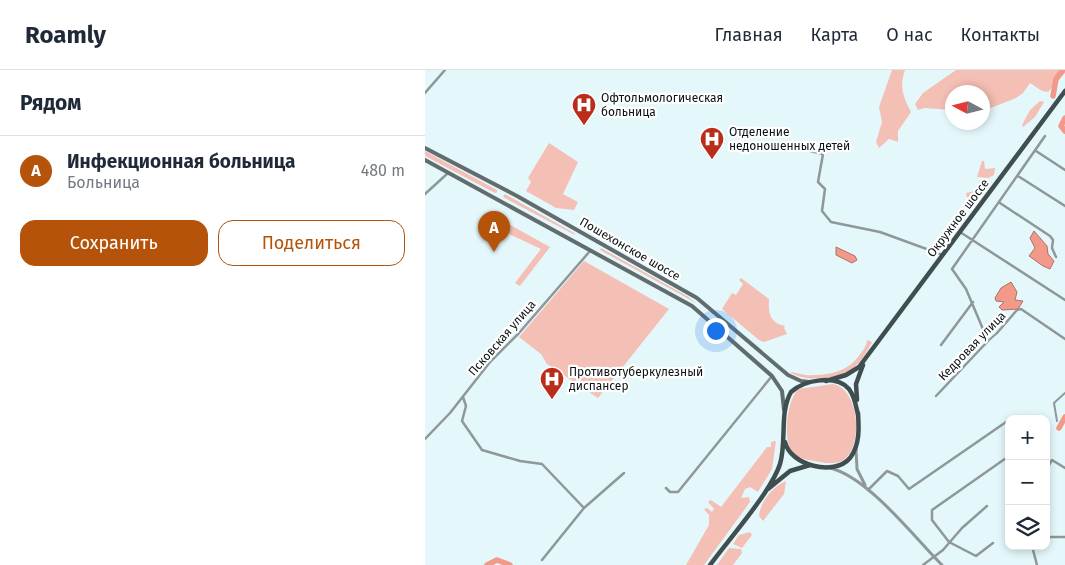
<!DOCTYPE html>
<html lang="ru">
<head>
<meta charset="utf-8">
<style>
	:root { --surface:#fff; --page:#f6f6f7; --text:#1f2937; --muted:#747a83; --line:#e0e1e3; --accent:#b45309 }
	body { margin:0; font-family:"Fira Sans",sans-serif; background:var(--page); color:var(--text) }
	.controls { position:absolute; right:15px; bottom:15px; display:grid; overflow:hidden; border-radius:10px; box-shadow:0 2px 8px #0003 }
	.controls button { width:45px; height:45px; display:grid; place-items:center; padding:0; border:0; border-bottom:1px solid var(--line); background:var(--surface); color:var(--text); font:25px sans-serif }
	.compass { position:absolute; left:520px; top:15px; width:45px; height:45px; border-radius:50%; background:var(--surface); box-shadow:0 2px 8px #0003; rotate:277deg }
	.you { position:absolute; left:290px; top:260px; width:18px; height:18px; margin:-12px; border:4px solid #fff; border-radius:50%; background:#1a73e8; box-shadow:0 0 0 8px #1a73e833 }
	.badge { display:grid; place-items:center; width:32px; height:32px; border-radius:50%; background:var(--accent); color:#fff; font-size:16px; font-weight:700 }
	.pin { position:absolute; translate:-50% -41px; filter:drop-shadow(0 1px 2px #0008) }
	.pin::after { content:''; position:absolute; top:26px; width:18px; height:15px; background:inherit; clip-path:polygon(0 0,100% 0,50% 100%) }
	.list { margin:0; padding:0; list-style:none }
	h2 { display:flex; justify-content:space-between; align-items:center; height:65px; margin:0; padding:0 20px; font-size:21px }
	h2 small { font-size:16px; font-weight:400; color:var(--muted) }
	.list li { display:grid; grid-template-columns:32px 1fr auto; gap:15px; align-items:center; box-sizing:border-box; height:70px; padding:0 20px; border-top:1px solid var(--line) }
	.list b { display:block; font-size:19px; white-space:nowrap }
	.list p { margin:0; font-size:16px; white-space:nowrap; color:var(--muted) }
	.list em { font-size:16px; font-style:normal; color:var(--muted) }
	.actions { display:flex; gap:10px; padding:15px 20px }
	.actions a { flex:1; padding:11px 0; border:1px solid var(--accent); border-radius:15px; text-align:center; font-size:18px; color:var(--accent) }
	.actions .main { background:var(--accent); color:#fff }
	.icon { flex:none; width:28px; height:28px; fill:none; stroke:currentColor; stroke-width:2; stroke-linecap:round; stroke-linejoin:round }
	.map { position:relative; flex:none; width:640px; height:495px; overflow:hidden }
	header { display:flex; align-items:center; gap:30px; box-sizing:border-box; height:70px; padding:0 25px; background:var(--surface); border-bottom:1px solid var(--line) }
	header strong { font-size:24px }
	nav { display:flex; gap:28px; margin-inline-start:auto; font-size:18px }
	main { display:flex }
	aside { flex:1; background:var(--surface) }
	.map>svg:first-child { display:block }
	.green { fill:#f4bfb4 }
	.water { fill:#f2998a; stroke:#ad7167 }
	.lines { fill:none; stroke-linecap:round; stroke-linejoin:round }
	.river { stroke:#f2998a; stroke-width:5.5 }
	.pedestrian { stroke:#8f9799; stroke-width:2 }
	.minor { stroke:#8f9799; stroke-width:2.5 }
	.tertiary { stroke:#8f9799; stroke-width:3 }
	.secondary { stroke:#616c6e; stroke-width:4 }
	.primary { stroke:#404e50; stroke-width:4.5 }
	.labels { text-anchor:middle; stroke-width:4.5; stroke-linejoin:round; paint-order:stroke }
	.poi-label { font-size:12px; fill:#0c1314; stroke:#fff; text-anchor:start }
	.street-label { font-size:12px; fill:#0c1314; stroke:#fff }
</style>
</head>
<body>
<header>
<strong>Roamly</strong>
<nav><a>Главная</a><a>Карта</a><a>О нас</a><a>Контакты</a></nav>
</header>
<main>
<aside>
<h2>Рядом<small></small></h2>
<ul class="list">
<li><span class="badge">A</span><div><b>Инфекционная больница</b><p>Больница</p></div><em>480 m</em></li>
</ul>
<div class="actions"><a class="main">Сохранить</a><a>Поделиться</a></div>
</aside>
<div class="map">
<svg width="640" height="495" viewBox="0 0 640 495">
	<rect width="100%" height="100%" fill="#e4f7fb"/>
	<path class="green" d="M467,0H480C474,17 478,27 486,42L473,61V72L464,69L454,78L451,72L457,52L454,37Z
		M531,0H640V3L623,22L617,21L605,13L598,23L591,28L558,41V22H528L527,40L499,38L493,40L490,34L498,23Z
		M615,31L619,32L610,47L598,57L597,55L605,40Z
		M124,73L153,92L138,124L153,132L149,140L131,138L101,121L106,112L103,108Z
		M0,81L72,120V122L70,123L0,86Z
		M557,91H559L560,99L570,98L569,105L563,108L552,107Z
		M555,110L561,115L549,131L543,132L541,123L550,121Z
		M80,124L149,163L150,165L78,127Z
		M67,145L125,177L95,216L90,213L116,179L63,154L62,147Z
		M176,178L262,226L271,233L175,180Z
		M159,191L244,239L173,328L122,294L116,284L94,267Z
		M316,208L344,229C343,243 345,253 360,256L359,258L362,264L339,272L334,270L297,239L307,223L311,225L318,214L314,210Z
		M442,270L447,272C442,282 435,294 425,300C411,310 378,312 365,302C369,302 374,304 380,305C400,306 421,303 433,287C437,282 442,276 442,270Z
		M408,314C435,319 439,378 417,391C410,394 401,393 394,392C384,390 372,389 366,380C358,368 362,328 374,319Z
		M351,371L347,399L334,420L333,422L325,417L320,419L316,428L324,427L325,432L279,495H261L284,455V445L279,439L282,438L287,442L289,439L283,432L286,430L296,437L342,377H346V372Z
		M361,411L359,424L338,451L334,446C335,432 348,416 361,411Z
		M325,462L327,465L317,478L308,474L314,465Z
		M304,478L316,479L317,483L308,495H292Z"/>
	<path class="water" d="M609,161L622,176L623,184L629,191L625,199L618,196L604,186L610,178L605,168Z
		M411,177L430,186L432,190L427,193L411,185Z
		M586,212L592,222L590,230L598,231L593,239L577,240L574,237L579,232L571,231L570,228L576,218Z"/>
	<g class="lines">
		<path class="river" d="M628,26L631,9L638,0
			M640,48L636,56L640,61
			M634,358L640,347
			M62,495L72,490L85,495"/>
		<path class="pedestrian" d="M563,271L572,263
			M632,351L629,333L640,323"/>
		<path class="minor" d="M0,23L20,0
			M381,80L398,84L393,112L400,119L397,141L406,152L455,162L518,185
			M611,81L640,100
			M593,106L640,136
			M0,124L23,103
			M575,133L625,166L628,170L627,178L631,187
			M535,162L640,230
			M572,263L592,240L596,239L640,269
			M516,275L548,232
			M511,326L563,271L541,219L527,199L620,66
			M38,327L41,336L37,351L57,380L95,391L117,394L159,438
			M585,349H588
			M0,369L25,343L65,292L94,263L165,181
			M621,400L627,390L640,398
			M241,418L245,422H253L347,306
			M443,420L462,401L473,406L484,419L584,350
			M621,467H640
			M524,472L507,450V440L584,386
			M524,472L551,486L568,473
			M607,476L612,495
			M117,490L159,438L199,403
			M498,495L518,480L537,458L562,436"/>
		<path class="tertiary" d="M431,379L432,399L440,415
			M405,398C443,407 489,467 517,495"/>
		<path class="secondary" d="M0,78L92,126L272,228L363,305L376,311L384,312
			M0,90L267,236L347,306L357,321L359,340"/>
		<path class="primary" d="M401,311L421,305L434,297L640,21
			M432,330L431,314L438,295
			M360,372C365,395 409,407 425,388C435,375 434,358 433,343
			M343,419L365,401L385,395
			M285,495C304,469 346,422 355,394C362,371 354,343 366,322C379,310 411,304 424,319C430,327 431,336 433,345"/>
	</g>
	<defs>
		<symbol id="hospital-pin" viewBox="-11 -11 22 30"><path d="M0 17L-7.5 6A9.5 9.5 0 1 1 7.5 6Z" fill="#ba2d1b" stroke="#fff"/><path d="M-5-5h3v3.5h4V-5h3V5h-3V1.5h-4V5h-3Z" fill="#fff"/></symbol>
	</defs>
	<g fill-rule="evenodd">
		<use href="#hospital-pin" x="145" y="21" width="28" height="38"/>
		<use href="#hospital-pin" x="273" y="55" width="28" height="38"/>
		<use href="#hospital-pin" x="113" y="295" width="28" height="38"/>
	</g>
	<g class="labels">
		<g class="poi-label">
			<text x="176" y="32">Офтольмологическая<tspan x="176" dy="14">больница</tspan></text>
			<text x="304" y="66">Отделение<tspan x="304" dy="14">недоношенных детей</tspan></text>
			<text x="144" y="306">Противотуберкулезный<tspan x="144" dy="14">диспансер</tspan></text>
		</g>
		<g class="street-label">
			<text transform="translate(533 148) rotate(-53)" y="4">Окружное шоссе</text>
			<text transform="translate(205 179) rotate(30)" y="4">Пошехонское шоссе</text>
			<text transform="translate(77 268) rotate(-49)" y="4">Псковская улица</text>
			<text transform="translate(547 276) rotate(-46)" y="4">Кедровая улица</text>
		</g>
	</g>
</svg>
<div class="controls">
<button>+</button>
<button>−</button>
<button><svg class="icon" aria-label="layers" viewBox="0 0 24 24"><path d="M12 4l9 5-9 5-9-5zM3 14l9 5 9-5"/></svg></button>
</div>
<svg class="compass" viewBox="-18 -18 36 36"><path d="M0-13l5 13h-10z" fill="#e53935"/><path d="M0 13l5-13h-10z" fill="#747a83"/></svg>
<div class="you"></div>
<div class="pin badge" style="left:69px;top:182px">A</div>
</div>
</main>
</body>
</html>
